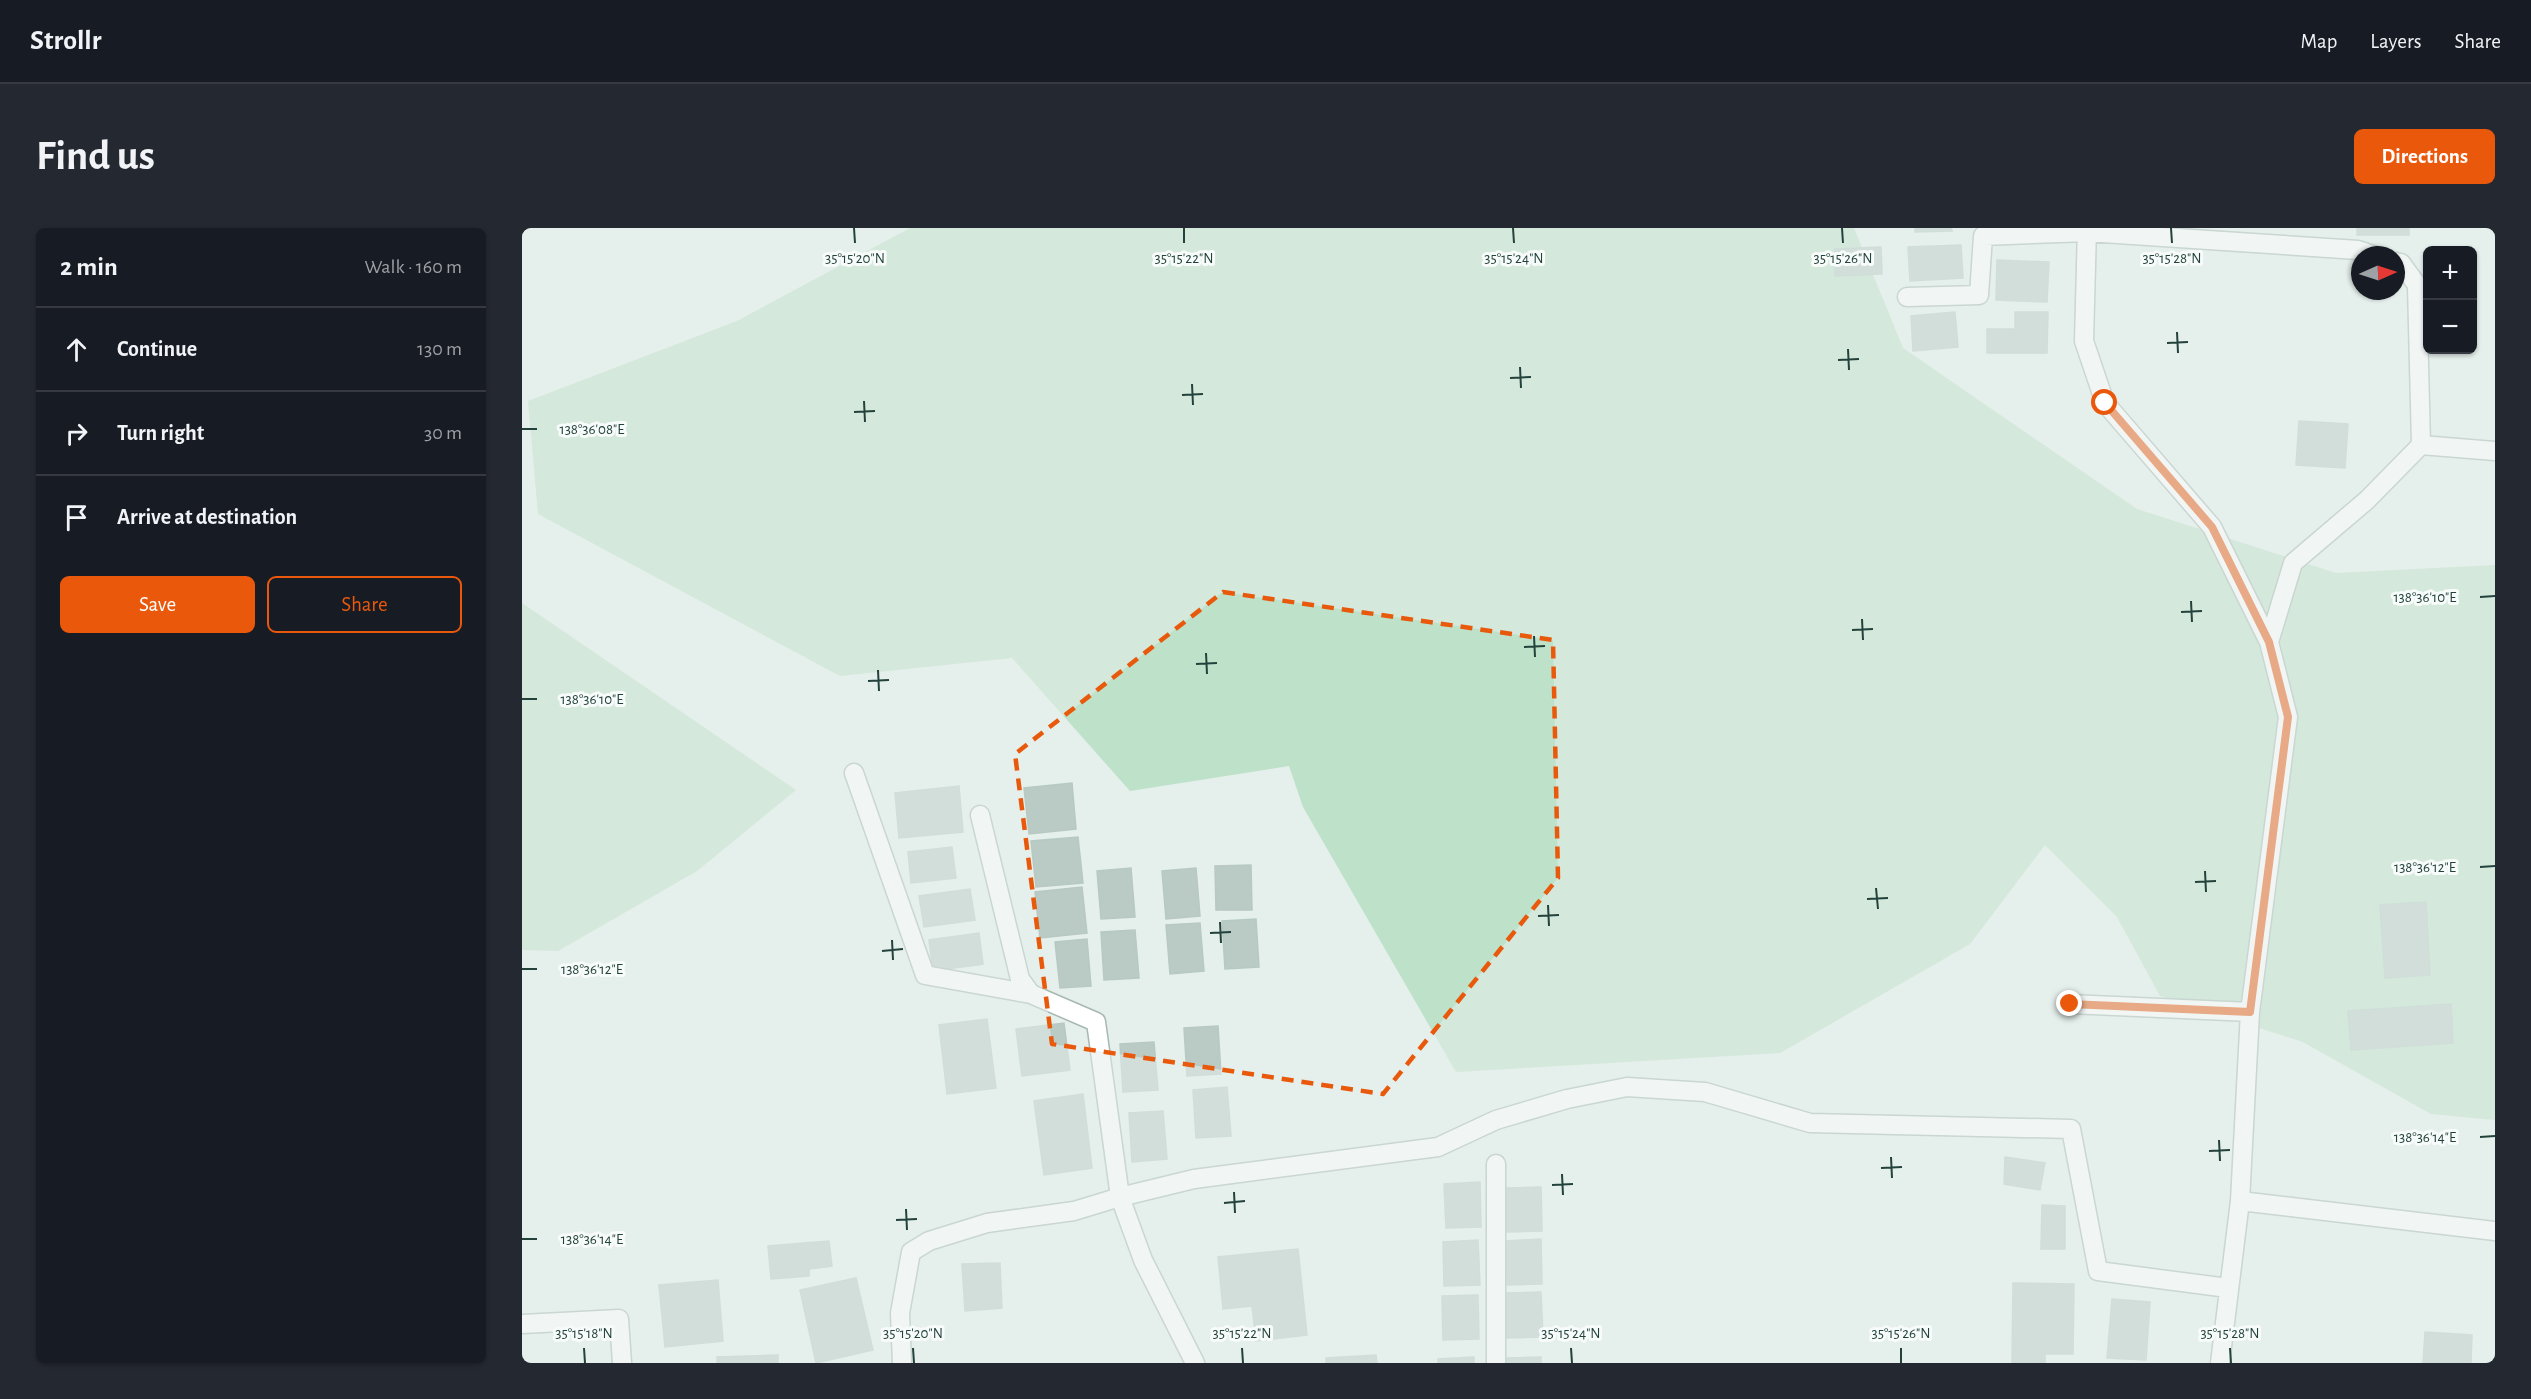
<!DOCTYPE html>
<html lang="en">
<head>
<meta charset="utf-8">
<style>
	:root { --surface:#171b24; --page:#242831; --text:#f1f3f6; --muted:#9ea1a6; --line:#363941; --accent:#ea580c }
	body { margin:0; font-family:"Alegreya Sans",sans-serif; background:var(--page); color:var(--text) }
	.controls { position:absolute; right:18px; top:18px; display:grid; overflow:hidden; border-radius:9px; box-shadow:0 2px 4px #0004 }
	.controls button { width:54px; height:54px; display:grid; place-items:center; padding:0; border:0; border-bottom:2px solid var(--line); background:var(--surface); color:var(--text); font:30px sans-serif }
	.compass { position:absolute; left:1829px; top:18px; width:54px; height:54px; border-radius:50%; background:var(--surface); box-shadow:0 2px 4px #0004; rotate:87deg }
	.stop { position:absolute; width:18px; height:18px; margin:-14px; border:4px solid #ea580c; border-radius:50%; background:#fff }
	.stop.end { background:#ea580c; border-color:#fff; box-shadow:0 2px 6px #0008 }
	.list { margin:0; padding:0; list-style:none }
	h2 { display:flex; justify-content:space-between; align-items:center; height:78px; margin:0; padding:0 24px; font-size:26px }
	h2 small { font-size:20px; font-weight:400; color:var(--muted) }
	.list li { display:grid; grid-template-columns:39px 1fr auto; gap:18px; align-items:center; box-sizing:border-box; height:84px; padding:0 24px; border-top:2px solid var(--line) }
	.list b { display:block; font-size:22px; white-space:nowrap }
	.list em { font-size:20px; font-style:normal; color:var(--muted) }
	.actions { display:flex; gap:12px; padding:18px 24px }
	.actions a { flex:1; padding:14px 0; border:2px solid var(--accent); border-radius:9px; text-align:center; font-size:21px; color:var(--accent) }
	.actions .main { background:var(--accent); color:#fff }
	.icon { flex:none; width:33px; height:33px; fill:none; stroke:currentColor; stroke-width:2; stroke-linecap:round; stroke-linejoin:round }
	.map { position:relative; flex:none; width:1973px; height:1135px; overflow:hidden; border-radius:9px }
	header { display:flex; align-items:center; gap:36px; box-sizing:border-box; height:84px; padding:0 30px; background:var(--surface); border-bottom:2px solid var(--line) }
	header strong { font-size:28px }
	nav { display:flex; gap:33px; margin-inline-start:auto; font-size:21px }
	.intro { display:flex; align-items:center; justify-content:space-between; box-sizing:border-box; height:144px; padding:0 36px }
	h1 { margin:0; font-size:42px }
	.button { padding:15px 27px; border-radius:9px; background:var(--accent); color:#fff; font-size:21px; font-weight:700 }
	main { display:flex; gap:36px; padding:0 36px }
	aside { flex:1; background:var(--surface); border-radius:9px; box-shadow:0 2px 4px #0004 }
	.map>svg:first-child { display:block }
	.green { fill:#bee1c9 }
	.building { fill:#bacac4; stroke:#b7c9c3; stroke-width:1.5 }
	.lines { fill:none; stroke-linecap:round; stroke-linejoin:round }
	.minor-casing { stroke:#a7b8b3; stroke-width:21 }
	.minor { stroke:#fff; stroke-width:18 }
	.route { stroke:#ea580c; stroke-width:8 }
	.marked { fill:none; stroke:#e8590c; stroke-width:4.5; stroke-dasharray:12 8; stroke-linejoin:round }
	.ticks { fill:none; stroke:#23423b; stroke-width:2 }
	.ticks-label { font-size:15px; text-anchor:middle; fill:#23423b; stroke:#f7fbf9; stroke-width:6; stroke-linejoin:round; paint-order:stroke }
</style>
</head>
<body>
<header>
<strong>Strollr</strong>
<nav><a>Map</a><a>Layers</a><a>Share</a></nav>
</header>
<div class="intro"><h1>Find us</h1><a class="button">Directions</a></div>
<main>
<aside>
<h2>2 min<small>Walk · 160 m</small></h2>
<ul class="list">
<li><svg class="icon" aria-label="ahead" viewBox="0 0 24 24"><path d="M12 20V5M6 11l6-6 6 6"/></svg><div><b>Continue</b></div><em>130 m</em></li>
<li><svg class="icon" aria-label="right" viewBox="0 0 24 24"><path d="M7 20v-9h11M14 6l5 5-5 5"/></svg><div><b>Turn right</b></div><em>30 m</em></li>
<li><svg class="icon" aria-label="arrive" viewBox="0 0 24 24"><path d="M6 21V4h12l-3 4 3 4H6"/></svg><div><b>Arrive at destination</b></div></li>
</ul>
<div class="actions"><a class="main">Save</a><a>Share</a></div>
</aside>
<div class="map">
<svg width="1973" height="1135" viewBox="0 0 1973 1135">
	<rect width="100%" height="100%" fill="#e5efeb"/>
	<path class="green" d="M388,0H1332L1381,120L1615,281L1814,345L1973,337V892L1909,886L1781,814L1638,768L1595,689L1523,617L1448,716L1258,825L934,844L781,579L767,538L608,563L490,430L318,448L16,286L6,173L215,93Z
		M0,375L274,562L175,643L36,723L0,722Z"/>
	<path class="building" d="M1393,0H1429L1430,3L1393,4Z
		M1835,0H1887V7H1835Z
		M1439,17L1441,50L1388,53L1386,19Z
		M1359,19L1360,46L1313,48V21Z
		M1475,32L1527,34L1525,74L1474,72Z
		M1433,84L1436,119L1391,123L1389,88Z
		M1493,84H1526L1525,125H1465V101H1493Z
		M1777,193L1826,196L1823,240L1774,237Z
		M550,555L554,601L507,606L502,560Z
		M437,558L441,604L377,610L373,565Z
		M556,609L561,655L514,659L509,613Z
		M430,619L434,650L389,655L386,624Z
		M729,637L730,682H694L693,638Z
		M609,640L613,689L579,691L575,643Z
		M674,640L678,688L644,691L640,643Z
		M560,659L565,705L518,710L513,664Z
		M448,661L453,692L402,699L397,668Z
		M1904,674L1908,747L1863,750L1858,677Z
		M734,691L737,739L703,741L700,693Z
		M678,695L682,743L648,746L644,697Z
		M613,702L617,750L582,752L579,704Z
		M457,705L461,736L411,743L407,712Z
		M565,711L569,758L538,760L533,714Z
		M1929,776L1931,815L1829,822L1826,783Z
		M465,791L474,860L425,866L417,797Z
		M542,795L548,842L500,848L494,801Z
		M696,798L699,846L665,848L662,800Z
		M632,814L636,862L601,864L598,816Z
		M705,859L709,908L674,910L671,862Z
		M561,866L570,940L522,947L512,873Z
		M641,883L645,931L610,934L607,885Z
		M1483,929L1523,935L1518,962L1482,956Z
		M958,954L959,999L924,1000L922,956Z
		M1019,959L1020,1003L984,1004L983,960Z
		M1520,977L1543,978V1021H1519Z
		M1019,1011L1020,1056L985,1057L984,1013Z
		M956,1012L958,1057L922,1058L921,1014Z
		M307,1013L310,1038L287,1041V1048L249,1051L246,1018Z
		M776,1021L785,1107L734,1113L730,1078L701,1081L696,1029Z
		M478,1035L480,1080L443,1083L440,1036Z
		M334,1050L351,1122L294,1135L278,1062Z
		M196,1052L201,1113L143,1119L137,1057Z
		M1491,1055L1552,1056L1551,1126H1523V1135H1490Z
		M1019,1064L1021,1109L985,1110L983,1065Z
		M956,1067L957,1111L921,1112L920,1068Z
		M1590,1071L1628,1074L1624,1132L1585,1130Z
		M1903,1104L1950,1107L1949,1135H1901Z
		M256,1127V1135H195V1129Z
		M854,1127L855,1135H804V1130Z
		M952,1129V1135H916V1131Z
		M1019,1129V1135H983V1130Z"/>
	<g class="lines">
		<defs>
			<path id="minor" d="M1565,0L1562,113L1583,175L1690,299L1747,414L1766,489L1728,784L1718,973L1698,1135
				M1874,34L1879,35L1895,57L1899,217
				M1385,69L1457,67L1461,8L1565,4L1836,22L1851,27
				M1747,414L1771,335L1845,272L1899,217L1973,223
				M332,545L403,747L509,766L574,794L598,969L621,1032L673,1135
				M458,587L498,751L509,766
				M1548,776L1728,784
				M1718,973L1973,1003
				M0,1096L97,1091L100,1135
				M380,1135L378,1085L389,1024L407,1013L465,995L552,983L598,969L672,951L916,919L974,892L1045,871L1105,859L1183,864L1288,895L1549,901L1576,1043L1706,1060
				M974,1135V936"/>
		</defs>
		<use href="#minor" class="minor-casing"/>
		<use href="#minor" class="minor"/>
	</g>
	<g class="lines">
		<path class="route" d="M1548,776L1728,784L1766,489L1747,414L1690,299L1583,175"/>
	</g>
	<path d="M0 0H1973V1135H0ZM701,364L1031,412L1036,650L861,866L530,816L493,526Z" fill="#e5efeb" fill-opacity=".55" fill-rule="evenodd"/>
	<path class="marked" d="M701,364L1031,412L1036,650L861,866L530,816L493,526Z"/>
	<path class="ticks" d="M332,0L333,15M662,0V15M991,0L992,15M1320,0L1321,15M1649,0L1650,15M1655,104L1656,125M1645,115L1666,114M1326,121L1327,142M1316,132L1337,131M998,139L999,160M988,150L1009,149M670,156L671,177M660,167L681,166M342,173L343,194M332,184L353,183M0,201H15M1958,369L1973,368M1669,373L1670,394M1659,384L1680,383M1340,391L1341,412M1330,402L1351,401M1012,408L1013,429M1002,419L1023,418M684,425L685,446M674,436L695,435M356,442L357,463M346,453L367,452M0,471H15M1958,639L1973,638M1683,643L1684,664M1673,654L1694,653M1354,660L1356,681M1345,671L1366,670M1026,677L1027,698M1016,688L1037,687M698,694L699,715M688,705L709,704M370,712L371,732M360,723L381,721M0,741H15M1958,909L1973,908M1697,912L1698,933M1687,923L1708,922M1369,929L1370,950M1359,940L1380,939M1040,946L1041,967M1030,957L1051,956M712,964L713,985M702,975L723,973M384,981L385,1002M374,992L395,991M0,1011H15M62,1120L63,1135M391,1120L392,1135M720,1120L721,1135M1049,1120L1050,1135M1379,1120V1135M1708,1120L1709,1135"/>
	<g class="ticks-label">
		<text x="333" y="35">35°15'20"N</text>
		<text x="662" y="35">35°15'22"N</text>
		<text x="992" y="35">35°15'24"N</text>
		<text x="1321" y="35">35°15'26"N</text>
		<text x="1650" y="35">35°15'28"N</text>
		<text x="70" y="206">138°36'08"E</text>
		<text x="1903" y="374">138°36'10"E</text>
		<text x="70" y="476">138°36'10"E</text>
		<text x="1903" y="644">138°36'12"E</text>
		<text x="70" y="746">138°36'12"E</text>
		<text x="1903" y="914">138°36'14"E</text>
		<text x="70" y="1016">138°36'14"E</text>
		<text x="62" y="1110">35°15'18"N</text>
		<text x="391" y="1110">35°15'20"N</text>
		<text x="720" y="1110">35°15'22"N</text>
		<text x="1049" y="1110">35°15'24"N</text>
		<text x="1379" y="1110">35°15'26"N</text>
		<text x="1708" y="1110">35°15'28"N</text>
	</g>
</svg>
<div class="controls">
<button>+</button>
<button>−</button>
</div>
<svg class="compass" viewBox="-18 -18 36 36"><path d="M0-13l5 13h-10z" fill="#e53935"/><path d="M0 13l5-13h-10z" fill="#9ea1a6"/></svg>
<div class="stop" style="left:1583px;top:175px"></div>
<div class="stop end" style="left:1548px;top:776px"></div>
</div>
</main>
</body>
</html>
